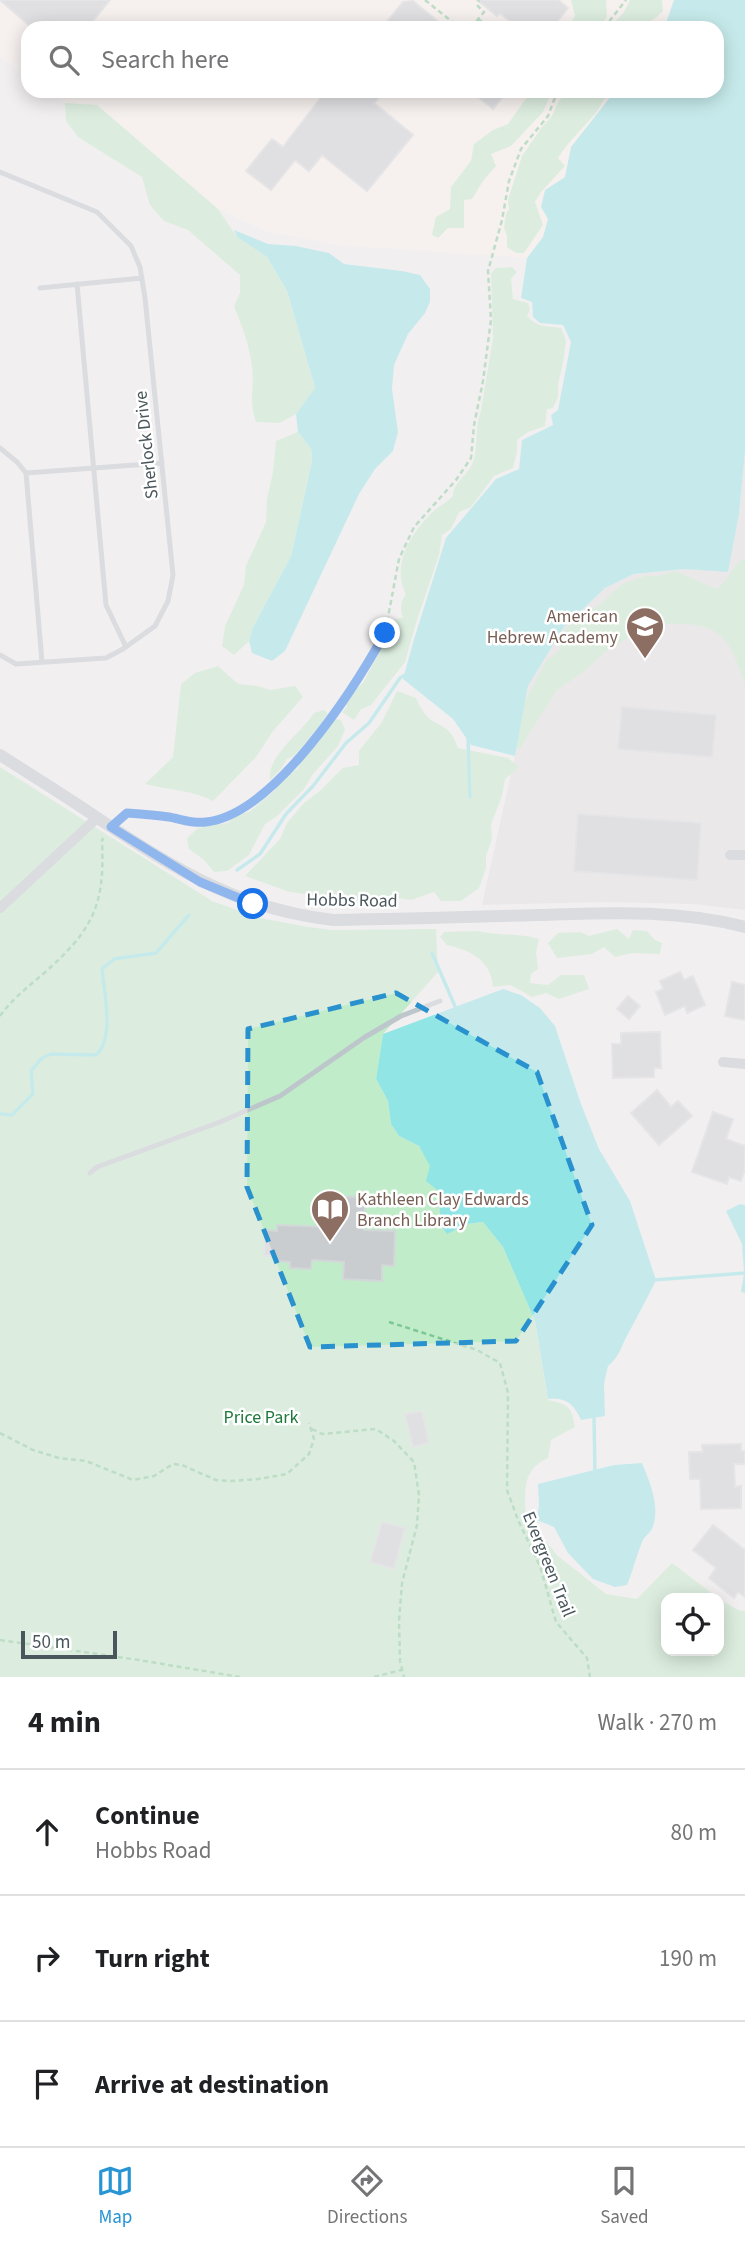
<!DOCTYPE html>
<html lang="en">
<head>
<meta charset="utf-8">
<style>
	:root { --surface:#fff; --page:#f2f2f2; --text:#202124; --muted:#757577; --line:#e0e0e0; --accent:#2795d4 }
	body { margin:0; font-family:"Source Sans 3",sans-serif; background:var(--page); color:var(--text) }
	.controls { position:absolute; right:21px; bottom:21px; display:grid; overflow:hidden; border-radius:14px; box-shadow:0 4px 18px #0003 }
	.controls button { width:63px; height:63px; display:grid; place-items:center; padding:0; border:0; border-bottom:2px solid var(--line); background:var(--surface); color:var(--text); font:35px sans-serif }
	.scale { position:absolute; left:21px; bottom:18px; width:96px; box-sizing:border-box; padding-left:7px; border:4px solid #49565b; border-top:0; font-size:19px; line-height:24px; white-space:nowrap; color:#49565b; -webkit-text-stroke:5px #fff; paint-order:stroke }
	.stop { position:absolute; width:21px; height:21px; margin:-16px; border:5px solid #1a73e8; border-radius:50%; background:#fff }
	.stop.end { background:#1a73e8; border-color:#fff; box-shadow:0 2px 7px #0008 }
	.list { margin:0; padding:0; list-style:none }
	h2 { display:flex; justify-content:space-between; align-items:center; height:91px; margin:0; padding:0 28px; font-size:30px }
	h2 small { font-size:23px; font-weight:400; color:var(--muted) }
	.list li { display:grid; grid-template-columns:46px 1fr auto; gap:21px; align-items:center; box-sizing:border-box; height:126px; padding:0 28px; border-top:2px solid var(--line) }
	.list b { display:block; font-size:26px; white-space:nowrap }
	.list p { margin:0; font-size:23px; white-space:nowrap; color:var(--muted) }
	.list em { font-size:23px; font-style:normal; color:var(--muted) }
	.icon { flex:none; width:38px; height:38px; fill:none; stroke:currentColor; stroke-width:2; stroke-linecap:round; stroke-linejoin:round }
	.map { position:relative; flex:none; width:745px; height:1677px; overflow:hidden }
	.search { position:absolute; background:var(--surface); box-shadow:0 4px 18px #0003; left:21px; right:21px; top:21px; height:77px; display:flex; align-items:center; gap:18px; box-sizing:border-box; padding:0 24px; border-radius:21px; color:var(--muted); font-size:26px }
	.sheet { height:469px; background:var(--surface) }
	nav { display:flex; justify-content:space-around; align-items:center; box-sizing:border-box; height:98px; border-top:2px solid var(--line); background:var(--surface); font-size:19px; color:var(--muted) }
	nav a { display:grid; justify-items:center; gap:4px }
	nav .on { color:var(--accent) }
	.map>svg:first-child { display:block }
	.commercial { fill:#fbf3ea }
	.education { fill:#e2e0e1 }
	.green { fill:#c1ecc9 }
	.water { fill:#91e5e5 }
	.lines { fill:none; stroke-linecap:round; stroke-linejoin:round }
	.stream { stroke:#91e5e5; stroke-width:3.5 }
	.building { fill:#c9cdd0; stroke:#d4d7da; stroke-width:2 }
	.path { stroke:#7cc793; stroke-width:2.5; stroke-dasharray:5 3.5; stroke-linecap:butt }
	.service { stroke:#bcc6cb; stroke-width:5 }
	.minor { stroke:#bcc6cb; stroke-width:10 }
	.tertiary { stroke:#bcc6cb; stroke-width:12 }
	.route { stroke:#1a73e8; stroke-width:9 }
	.marked { fill:none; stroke:#2992ce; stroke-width:5; stroke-dasharray:14 9; stroke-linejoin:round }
	.labels { text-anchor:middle; stroke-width:5; stroke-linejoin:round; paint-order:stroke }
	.street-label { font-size:18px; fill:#49565b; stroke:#fff }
	.education-label { font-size:18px; fill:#785e54; stroke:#fff; text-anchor:end }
	.park-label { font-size:18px; fill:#1e7839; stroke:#fff }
</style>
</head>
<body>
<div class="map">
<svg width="745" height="1677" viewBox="0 0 745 1677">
	<rect width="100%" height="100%" fill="#f2eff0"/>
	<path class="commercial" d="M0,0H675L666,23L647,28H28V77L0,57Z
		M49,91H615L571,147L565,177L548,219L543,237L527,258L337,245L265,231L218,209L97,105L65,103Z"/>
	<path class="education" d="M745,452V910L694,904L605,902L482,905L515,756L528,686L564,627L605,588L634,574L685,569L728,571L739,514Z"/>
	<path class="green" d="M571,0H606L607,17L598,28H569L575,16Z
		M630,0H662L663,11C649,27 629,28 609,28L624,12Z
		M537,91H552L543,112L511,146L491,154L496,166L483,181L472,199L464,200V228H448L438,238L432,235L436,217L450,209L451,187L471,161L474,144L493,130L508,124L527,97Z
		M567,91H612C603,98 602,105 595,114C583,128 568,142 558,158L565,166L541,192L535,202L543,225L524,253H516L507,247V236L504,228L506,214L509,209L508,200L522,156L542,127L552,116L559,101Z
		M65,103L97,105L218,209L237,237L267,257L287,291L315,389L296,414L280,423L256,422C248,398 255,388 252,366C249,344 242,326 234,306L240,293V275L188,230L164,221L150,205L142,177L78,137L66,121Z
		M512,267L517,272L511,279L513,299L528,303L530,310L527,316C540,329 544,325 561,328L566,340L564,358L558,385V397L553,408L547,409L545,426L528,432L517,440V452L513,468L494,476L471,507L459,512L451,529L442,535L439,555L416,623L405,662L371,705L361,709L354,720L342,712L347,707L345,703L353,691L363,683L387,637L391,623L395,619L403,618C400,608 400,602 406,594C390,566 413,529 435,510C441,505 447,502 453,496C453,482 468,476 473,462C479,446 474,427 481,411L493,338L491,274L496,268Z
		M298,432L311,449L312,461L291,556L252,629L249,641L234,655L222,646L225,626L244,585L246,566L266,522L267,499L273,472L276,441Z
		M745,558V685C732,649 728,626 684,624C670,624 659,625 645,621L628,638L609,649L583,672L556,691L519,750L507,735L546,661L560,650L564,629L602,603L622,584L645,576H659L675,571L717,589C730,578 732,565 745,558Z
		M218,666L238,684L258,686L270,690L295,686L303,697L273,731L256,757L213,801C191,790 169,790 145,784L173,757L181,684L195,673Z
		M397,691L416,698C418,703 421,709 425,714C437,729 449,721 458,748L508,758L519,767L505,779L502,796L491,824L492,839L486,856V868L479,888L461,901H441L434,892L411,900L387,896L362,901L344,894L319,896L290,892L245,876L280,839L287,823L304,803L320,791L343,768L359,765V751L382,722Z
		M324,710L328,714L311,737L294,756L287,759L282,768L270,780C266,757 302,732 314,713Z
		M335,719L341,720L345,730L338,746L313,774L304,789L276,817L265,824L249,855L227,871L214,872L204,860L189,849L187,838L198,828L227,823L238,815L249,812L273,792L286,777L297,769L305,754Z
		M0,767L212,901L260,918L308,927L332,930L436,929L438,972L383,1034L376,1079L388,1101L391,1124L399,1136L419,1146L431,1166L441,1193L439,1224L447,1233L467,1224L483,1222L503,1247L535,1321L548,1400C568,1404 572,1407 575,1427L551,1440L548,1458C518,1471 526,1499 526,1527L541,1536L558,1556L606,1594L637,1599L672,1563L718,1598H666V1651H719V1599L738,1610L745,1611V1677H0Z
		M617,929L629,939L633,930L647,931L655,940L662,943L660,954L632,953L615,957L604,947L592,954L557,958L548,943L558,933L580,932L589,936Z
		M477,931C499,936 518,933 539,939L536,952L538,969L531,974L530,983L548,985L561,975H584L589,989L559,999L546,993L532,997L511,985L493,987C491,960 470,950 447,945L440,937L444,932Z"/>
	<path class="water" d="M674,0H745V452L739,514L728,572L685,569L634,574L605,588L564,627L528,686L515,756L471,745L453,719L403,679L414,639L446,538L496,479L519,469L522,440L553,425L551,415L558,410L571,342L563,325L540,323L533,317L532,302L521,298L527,258L543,237L548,219L541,207L545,190L565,177L571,147L615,91H717V28H647L666,23Z
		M234,230L268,244L296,246L329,253L344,264L402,271L420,275L430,289V302L425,313L408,334L394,365L392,389L398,432L393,451L375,469L359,494L285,651L272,661L252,653L249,641L252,629L291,556L312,461L311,449L298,432L296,414L315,388L287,291L267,257L237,237Z
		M503,989L521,995L540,1008L555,1026L581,1104L599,1149L630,1201L656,1280C647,1299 638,1315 628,1334C620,1348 621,1355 608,1366L604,1384L605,1416L581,1420C574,1404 566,1397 548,1399L535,1321L503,1247L483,1222L467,1224L447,1234L439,1223L441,1193L426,1181L430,1166L419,1146L399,1136L391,1124L388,1101L376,1079L383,1034Z
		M740,1204L745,1205V1293L741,1292L744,1273L742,1244L726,1211Z
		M642,1463C650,1483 661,1507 652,1529C649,1534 644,1537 642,1542C636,1556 633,1571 627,1585L615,1587L593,1579L568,1553L554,1527L537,1520L539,1505L538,1484L614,1465Z"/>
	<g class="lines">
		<path class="stream" d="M468,737L470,797
			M237,870L260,854L286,814L313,786L346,743L369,723L400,678L407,674
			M432,953L457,1011
			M0,1114L12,1115L33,1094L31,1071L42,1058L51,1054L96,1055C115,1039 104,992 102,969L114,959L156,953L189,915
			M654,1280L745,1273
			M594,1416L595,1475"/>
	</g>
	<path class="building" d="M0,0H110L87,28H32Z
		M477,0H558L568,8L552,28H518L500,13L497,16Z
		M413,1L446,28H382L403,2Z
		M326,91H384L374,103L413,135L367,191L322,155L309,171L295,160L271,190L246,171L272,139L283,147Z
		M471,91H507L493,109Z
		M622,707L716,715L712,757L618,749Z
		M578,814L701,823L697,880L574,871Z
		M680,972L684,980L693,976L705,1005L687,1013L685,1006L665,1015L656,992L663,989L660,981Z
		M732,982L745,985V1020L725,1016Z
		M628,996L640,1006L629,1019L617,1009Z
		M660,1032L661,1068H654V1077L613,1078L612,1044H621V1033Z
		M657,1090L671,1107L678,1101L692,1116L659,1145L631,1113Z
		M713,1112L733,1119L726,1139L745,1146V1169L741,1181L729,1177L727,1184L692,1172Z
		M336,1196L359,1197L358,1203L365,1204L364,1230L395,1231L394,1266L382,1265V1281L343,1279L344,1262L312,1260L311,1269L290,1268V1262L276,1261V1256H264L265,1230L277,1231V1225L329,1227L330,1201H335Z
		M422,1411L429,1443L413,1447L405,1414Z
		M741,1444V1451H745V1464H734L735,1487L741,1486V1508L701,1509L700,1479H690L689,1452H703L702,1445Z
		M382,1522L405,1528L394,1569L370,1562Z
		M713,1525L745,1550V1597L738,1592L734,1598L709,1578L716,1568L693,1550Z"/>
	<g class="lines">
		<path class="path" d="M425,0L460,28
			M478,19L489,27
			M489,27C496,22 504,23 512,28
			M471,28L484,12L477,5L479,0
			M604,28L626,0
			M122,817L126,813L169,817L204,823L216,820L243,808L266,793L317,736L364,672L385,633L399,559L414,527L456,480L471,458L474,425L483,381L491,320L488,271L502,220L509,181L521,149L548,116L554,100L560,91
			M0,1016C12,999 28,987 43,974C93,930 105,906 102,841L103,838
			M389,1322L477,1350L500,1363L508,1393L507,1490L518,1520L540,1566L556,1622L587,1658L590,1677
			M312,1429L322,1434L376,1429L394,1441L414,1462L419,1495L417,1525L402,1583L399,1621L400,1661L404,1677
			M0,1433L33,1450L59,1458L86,1461L133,1480L154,1476L173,1464L182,1465L216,1480L230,1481L258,1479L287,1474L309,1454L314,1439L309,1423
			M0,1640L139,1660L240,1677
			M374,1677L401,1670"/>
		<path class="service" d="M0,172L97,212L131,246L140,267L145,298L173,575L168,601L155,626L123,649L106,658L16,664L0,655
			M77,284L106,605L126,647
			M40,288L142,278
			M0,448L17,462L26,473L42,662
			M26,473L162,463
			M90,1173L97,1167L220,1122L280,1096L365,1037L401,1016L440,1001"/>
		<path class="minor" d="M730,855H745
			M0,908L98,817
			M723,1062L745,1064"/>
		<path class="tertiary" d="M0,755C33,776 67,797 99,819C177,870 238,909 333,920C401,919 469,917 537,915C607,913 676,909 745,927"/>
	</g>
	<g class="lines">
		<path class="route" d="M253,904L200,882L111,827L127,813C141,814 155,815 169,817C181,819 193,824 206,822C274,815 354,689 385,633"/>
	</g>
	<path d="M0 0H745V1677H0ZM396,993L537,1072L592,1225L516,1341L310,1347L247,1187L248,1029Z" fill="#f2eff0" fill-opacity=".55" fill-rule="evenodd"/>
	<path class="marked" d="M396,993L537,1072L592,1225L516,1341L310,1347L247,1187L248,1029Z"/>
	<defs>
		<symbol id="school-pin" viewBox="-11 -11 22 30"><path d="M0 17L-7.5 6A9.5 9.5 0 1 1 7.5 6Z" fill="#8d6e63" stroke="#fff"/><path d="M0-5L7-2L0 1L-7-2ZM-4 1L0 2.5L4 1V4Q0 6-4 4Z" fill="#fff"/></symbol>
		<symbol id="library-pin" viewBox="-11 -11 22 30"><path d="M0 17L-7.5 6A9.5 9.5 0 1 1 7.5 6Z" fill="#8d6e63" stroke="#fff"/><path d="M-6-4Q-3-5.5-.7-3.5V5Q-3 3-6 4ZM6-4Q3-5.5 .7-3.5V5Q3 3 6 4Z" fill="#fff"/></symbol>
	</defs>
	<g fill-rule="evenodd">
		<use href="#school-pin" x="623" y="604" width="44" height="60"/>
		<use href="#library-pin" x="308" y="1187" width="44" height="60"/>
	</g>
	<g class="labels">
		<g class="street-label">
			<text transform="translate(146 445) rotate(-96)" y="6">Sherlock Drive</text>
			<text transform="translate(352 900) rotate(1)" y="6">Hobbs Road</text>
			<text transform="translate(549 1564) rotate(68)" y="6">Evergreen Trail</text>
		</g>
		<g class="education-label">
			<text x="618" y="622">American<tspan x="618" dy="21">Hebrew Academy</tspan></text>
			<text x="357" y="1205" text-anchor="start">Kathleen Clay Edwards<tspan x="357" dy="21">Branch Library</tspan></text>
		</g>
		<g class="park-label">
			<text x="261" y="1423">Price Park</text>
		</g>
	</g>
</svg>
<div class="controls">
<button><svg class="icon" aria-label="locate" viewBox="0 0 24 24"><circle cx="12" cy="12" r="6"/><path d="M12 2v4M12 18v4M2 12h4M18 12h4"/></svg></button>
</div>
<div class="scale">50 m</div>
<div class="stop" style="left:253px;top:904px"></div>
<div class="stop end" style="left:385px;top:633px"></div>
<div class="search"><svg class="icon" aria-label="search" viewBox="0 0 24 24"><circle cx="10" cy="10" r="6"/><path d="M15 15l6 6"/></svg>Search here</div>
</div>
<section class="sheet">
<h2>4 min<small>Walk · 270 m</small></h2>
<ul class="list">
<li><svg class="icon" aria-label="ahead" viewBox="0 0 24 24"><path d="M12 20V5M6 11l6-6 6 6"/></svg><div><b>Continue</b><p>Hobbs Road</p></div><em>80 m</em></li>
<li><svg class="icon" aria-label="right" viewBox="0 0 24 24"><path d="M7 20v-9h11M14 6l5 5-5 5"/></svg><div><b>Turn right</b></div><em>190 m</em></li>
<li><svg class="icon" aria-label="arrive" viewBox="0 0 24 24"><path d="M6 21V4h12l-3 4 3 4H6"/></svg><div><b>Arrive at destination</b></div></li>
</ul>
</section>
<nav>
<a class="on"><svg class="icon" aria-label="map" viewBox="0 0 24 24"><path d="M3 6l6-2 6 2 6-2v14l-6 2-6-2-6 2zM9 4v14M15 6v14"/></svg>Map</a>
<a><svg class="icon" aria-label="directions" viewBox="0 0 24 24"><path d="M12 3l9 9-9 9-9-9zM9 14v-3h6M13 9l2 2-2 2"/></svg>Directions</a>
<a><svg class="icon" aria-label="saved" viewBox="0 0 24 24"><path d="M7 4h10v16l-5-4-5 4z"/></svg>Saved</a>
</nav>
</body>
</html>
